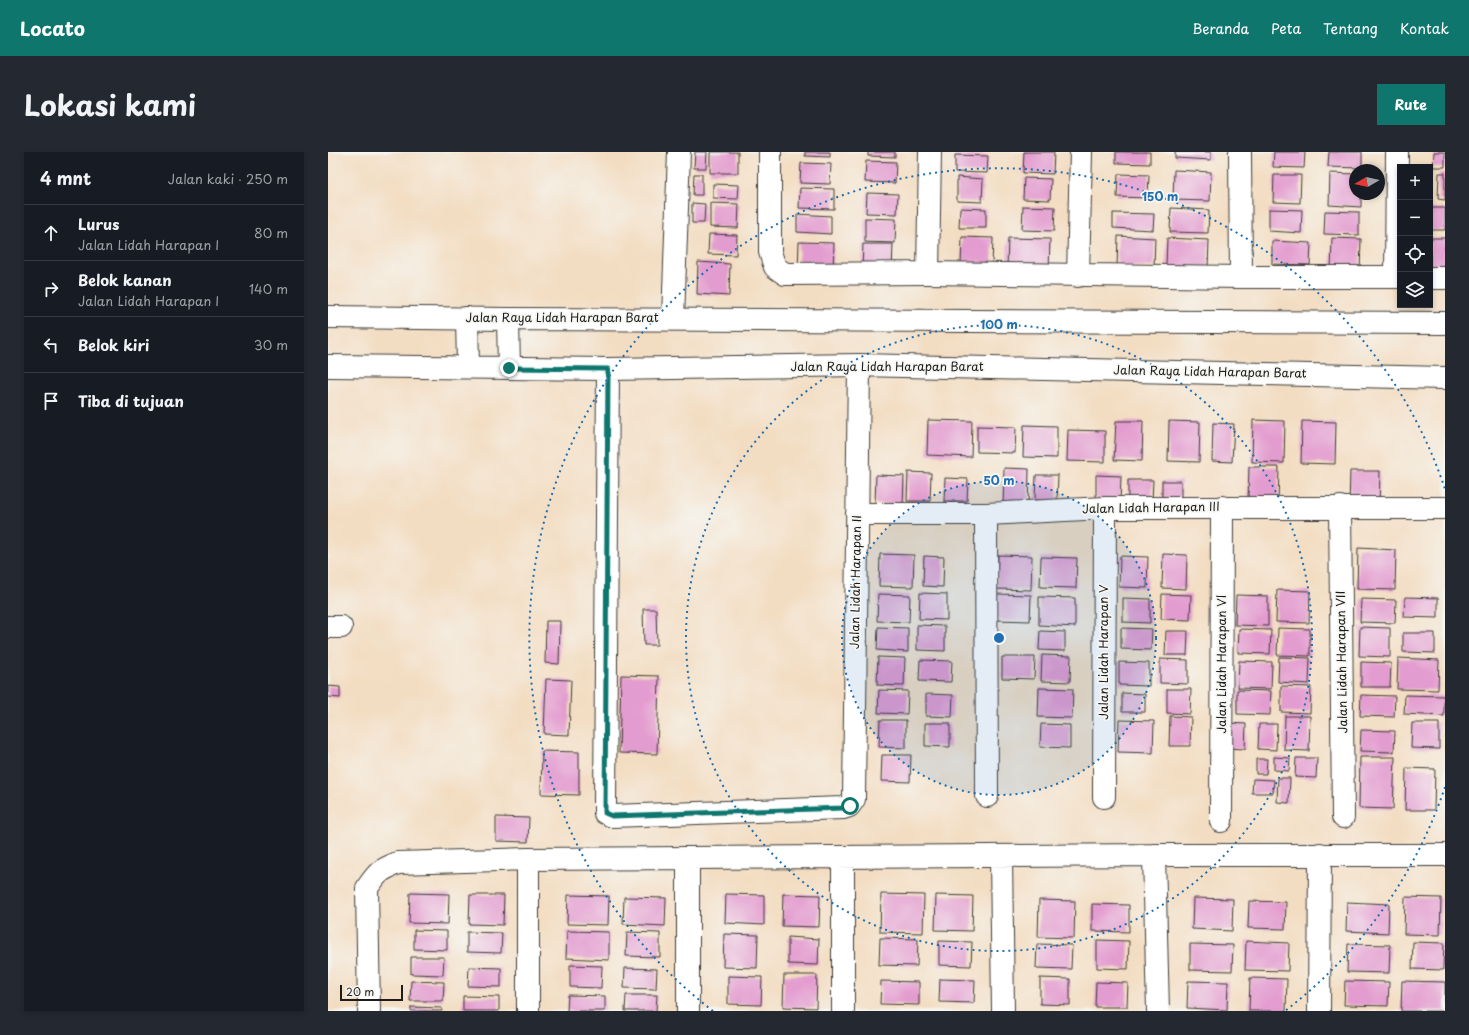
<!DOCTYPE html>
<html lang="id">
<head>
<meta charset="utf-8">
<style>
	:root { --surface:#171b24; --page:#242831; --text:#f1f3f6; --muted:#9ea1a6; --line:#363941; --accent:#0f766e }
	body { margin:0; font-family:"Playpen Sans",sans-serif; background:var(--page); color:var(--text) }
	.controls { position:absolute; right:12px; top:12px; display:grid; overflow:hidden; border-radius:0px; box-shadow:0 2px 6px #0003 }
	.controls button { width:36px; height:36px; display:grid; place-items:center; padding:0; border:0; border-bottom:1px solid var(--line); background:var(--surface); color:var(--text); font:20px sans-serif }
	.compass { position:absolute; left:1021px; top:12px; width:36px; height:36px; border-radius:50%; background:var(--surface); box-shadow:0 2px 6px #0003; rotate:261deg }
	.scale { position:absolute; left:12px; bottom:10px; width:63px; box-sizing:border-box; padding-left:4px; border:2px solid #1c1c1c; border-top:0; font-size:11px; line-height:14px; white-space:nowrap; color:#1c1c1c; -webkit-text-stroke:3px #f6f6f2; paint-order:stroke }
	.stop { position:absolute; width:12px; height:12px; margin:-9px; border:3px solid #0f766e; border-radius:50%; background:#fff }
	.stop.end { background:#0f766e; border-color:#fff; box-shadow:0 1px 4px #0008 }
	.list { margin:0; padding:0; list-style:none }
	h2 { display:flex; justify-content:space-between; align-items:center; height:52px; margin:0; padding:0 16px; font-size:17px }
	h2 small { font-size:13px; font-weight:400; color:var(--muted) }
	.list li { display:grid; grid-template-columns:26px 1fr auto; gap:12px; align-items:center; box-sizing:border-box; height:56px; padding:0 16px; border-top:1px solid var(--line) }
	.list b { display:block; font-size:15px; white-space:nowrap }
	.list p { margin:0; font-size:13px; white-space:nowrap; color:var(--muted) }
	.list em { font-size:13px; font-style:normal; color:var(--muted) }
	.icon { flex:none; width:22px; height:22px; fill:none; stroke:currentColor; stroke-width:2; stroke-linecap:round; stroke-linejoin:round }
	.map { position:relative; flex:none; width:1117px; height:859px; overflow:hidden; border-radius:0px }
	header { display:flex; align-items:center; gap:24px; box-sizing:border-box; height:56px; padding:0 20px; background:var(--accent); color:#fff }
	header strong { font-size:19px }
	nav { display:flex; gap:22px; margin-inline-start:auto; font-size:14px }
	.intro { display:flex; align-items:center; justify-content:space-between; box-sizing:border-box; height:96px; padding:0 24px }
	h1 { margin:0; font-size:28px }
	.button { padding:10px 18px; border-radius:0px; background:var(--accent); color:#fff; font-size:14px; font-weight:700 }
	main { display:flex; gap:24px; padding:0 24px }
	aside { flex:1; background:var(--surface); border-radius:0px; box-shadow:0 2px 6px #0003 }
	.map>svg:first-child { display:block }
	.building { fill:#e39ccf }
	.lines { fill:none; stroke-linecap:round; stroke-linejoin:round }
	.minor-casing { stroke:#3c3935; stroke-width:24 }
	.minor { stroke:#fff; stroke-width:22 }
	.route { stroke:#0f766e; stroke-width:5 }
	.ring { fill:none; stroke:#1f6fb2; stroke-width:2; stroke-dasharray:2 4 }
	.labels { text-anchor:middle; stroke-width:3.5; stroke-linejoin:round; paint-order:stroke }
	.street-label { font-size:12px; fill:#1c1c1c; stroke:#f6f6f2 }
	.centre { fill:#1f6fb2; stroke:#f6f6f2; stroke-width:2 }
	.ring-label { font-size:12px; text-anchor:middle; font-weight:bold; fill:#1f6fb2; stroke:#f6f6f2; stroke-width:3.5; stroke-linejoin:round; paint-order:stroke }
</style>
</head>
<body>
<header>
<strong>Locato</strong>
<nav><a>Beranda</a><a>Peta</a><a>Tentang</a><a>Kontak</a></nav>
</header>
<div class="intro"><h1>Lokasi kami</h1><a class="button">Rute</a></div>
<main>
<aside>
<h2>4 mnt<small>Jalan kaki · 250 m</small></h2>
<ul class="list">
<li><svg class="icon" aria-label="ahead" viewBox="0 0 24 24"><path d="M12 20V5M6 11l6-6 6 6"/></svg><div><b>Lurus</b><p>Jalan Lidah Harapan I</p></div><em>80 m</em></li>
<li><svg class="icon" aria-label="right" viewBox="0 0 24 24"><path d="M7 20v-9h11M14 6l5 5-5 5"/></svg><div><b>Belok kanan</b><p>Jalan Lidah Harapan I</p></div><em>140 m</em></li>
<li><svg class="icon" aria-label="left" viewBox="0 0 24 24"><path d="M17 20v-9H6M10 6l-5 5 5 5"/></svg><div><b>Belok kiri</b></div><em>30 m</em></li>
<li><svg class="icon" aria-label="arrive" viewBox="0 0 24 24"><path d="M6 21V4h12l-3 4 3 4H6"/></svg><div><b>Tiba di tujuan</b></div></li>
</ul>
</aside>
<div class="map">
<svg width="1117" height="859" viewBox="0 0 1117 859">
	<rect width="100%" height="100%" fill="#f6f6f2"/>
	<filter id="ink" filterUnits="userSpaceOnUse"><feTurbulence type="fractalNoise" baseFrequency=".025" numOctaves="2"/><feDisplacementMap in="SourceGraphic" scale="8" xChannelSelector="R" yChannelSelector="G"/><feConvolveMatrix kernelMatrix="1 2 1 2 8 2 1 2 1" color-interpolation-filters="sRGB"/></filter>
	<filter id="wash" filterUnits="userSpaceOnUse"><feTurbulence type="fractalNoise" baseFrequency=".012" numOctaves="4" result="noise"/><feDisplacementMap in="SourceGraphic" scale="16" xChannelSelector="R" yChannelSelector="G"/><feGaussianBlur stdDeviation="0.9" result="paint"/><feColorMatrix in="noise" values="0 0 0 0 0 0 0 0 0 0 0 0 0 0 0 0 0 1.4 0 .05"/><feComposite in="paint" operator="in"/></filter>
	<g filter="url(#wash)">
		<rect width="100%" height="100%" fill="#f3ddc2"/>
		<g id="blocks">
			<path class="building" d="M367,0H379L378,16H366Z
				M382,0H410V21H382Z
				M477,0H502V5L477,4Z
				M540,0H567V5L540,4Z
				M696,0H726L725,22L695,21Z
				M788,0H822V12L788,11Z
				M847,0H883V8L847,6Z
				M946,0H977L976,16L945,15Z
				M1001,0H1034V16L1000,15Z
				M1106,0H1117V15H1105Z
				M627,3L660,4L659,21L627,20Z
				M538,9L568,10L567,31L537,30Z
				M473,11L503,12L502,32L472,31Z
				M846,18L883,20L882,49L845,48Z
				M1002,21L1027,22V42H1033V55L1001,53Z
				M1111,21H1117V48L1110,47Z
				M366,22H374V43H365Z
				M790,22L821,23L820,46L789,45Z
				M946,23H973L972,51L945,50Z
				M629,25L655,27L654,50L629,49Z
				M696,26L723,27L722,48L695,47Z
				M385,32L411,33L410,47L385,46Z
				M472,36L506,37V57L471,56Z
				M539,41L570,42L569,62L538,61Z
				M364,51L377,52L376,71H364Z
				M382,51L411,52L410,76L382,75Z
				M695,54L727,55L726,79L694,78Z
				M632,56L658,57V76H631Z
				M843,56L881,58L880,81L842,80Z
				M1102,56H1117V78H1102Z
				M941,57L974,58L973,81L941,79Z
				M997,59L1031,60V83L996,82Z
				M785,61L826,62L825,78L785,76Z
				M469,62L503,64V82L469,80Z
				M537,66L568,67L567,91L537,90Z
				M381,82L409,83L408,103L380,102Z
				M790,84L827,86L826,115L789,114Z
				M634,85L665,86L664,115L633,114Z
				M680,86L722,87L721,118L679,117Z
				M839,86L881,88L880,116L838,115Z
				M1004,86L1033,87L1032,121L1003,120Z
				M1102,86H1117V118L1102,117Z
				M944,89L983,91L982,113L944,112Z
				M471,90L506,91L505,120L470,119Z
				M535,92H565L564,120L534,119Z
				M370,110L402,112L401,144L369,142Z
				M600,268L644,269L643,305L599,303Z
				M925,268L957,269L956,311L924,310Z
				M788,269H815L814,309L786,308Z
				M841,269L872,270L871,310L840,309Z
				M974,269L1008,270L1007,312L973,311Z
				M885,271L906,272L904,310L884,309Z
				M696,273L729,274V306L695,305Z
				M649,274L688,275L687,301L649,300Z
				M740,278L777,279V310L739,309Z
				M921,315H951L950,351L920,350Z
				M676,316L701,317L700,356H675Z
				M1022,319H1052L1051,355L1021,354Z
				M580,320L603,321L602,349H579Z
				M548,323L576,324L575,353L547,352Z
				M708,323H730L729,349L707,348Z
				M768,323L793,324L792,352L768,351Z
				M617,326L640,327L639,349H616Z
				M800,328H825L824,349L800,348Z
				M834,329H853V352L834,351Z
				M1030,396L1068,398L1067,438L1029,437Z
				M552,402L586,403L585,435L551,434Z
				M835,402L859,403L858,437L834,436Z
				M670,403L704,404L703,438L669,437Z
				M596,404L616,405L615,435L595,434Z
				M792,404L820,405L819,436L791,435Z
				M713,405L749,406L748,436L712,435Z
				M949,438L982,439L981,471L948,470Z
				M592,441L619,442V468L591,467Z
				M550,442L582,443L581,470L549,469Z
				M668,442L703,443L702,469L667,468Z
				M834,442L863,443L862,468L833,467Z
				M908,443L940,444V474L907,473Z
				M711,445L747,446V475L711,473Z
				M1077,445L1110,446V466L1076,465Z
				M795,446L822,447V471L795,470Z
				M1033,447L1068,448L1067,471L1032,470Z
				M315,457H328L329,493H316Z
				M218,469H232L231,512L217,511Z
				M589,473L617,474V499L589,498Z
				M550,475L580,476V500L549,498Z
				M1032,475L1062,476V505L1031,504Z
				M793,476L824,477L823,498L793,497Z
				M950,476L982,477V504L949,503Z
				M911,477L943,478L942,502L910,501Z
				M712,479L737,480V499L711,498Z
				M838,479H860L859,503H837Z
				M1075,481H1107V501L1075,500Z
				M714,503L743,504L742,530L713,529Z
				M550,505L577,506L576,534L549,533Z
				M674,505H707L706,527L674,526Z
				M951,505L982,506L981,532L950,530Z
				M1070,506L1111,508L1110,538L1069,537Z
				M832,507L860,508V532L832,531Z
				M592,508L624,509L623,530L591,529Z
				M911,509L944,510L943,537L910,536Z
				M791,510L821,511V534L791,533Z
				M1033,510L1063,511L1062,535H1033Z
				M293,523L331,524L329,602L291,601Z
				M218,527L243,528L241,583L216,582Z
				M0,534L12,535V546L0,545Z
				M953,534L983,535L982,561L953,560Z
				M711,536L745,537L744,566L710,565Z
				M839,537H863L862,562L839,561Z
				M551,538L580,539L579,562L550,561Z
				M909,538L943,539L942,563L909,562Z
				M794,541L817,542V560H794Z
				M598,542L625,543L624,565L598,564Z
				M1033,543L1067,544L1066,565L1032,564Z
				M1077,543L1116,544V564L1076,562Z
				M842,564L863,565L862,594H841Z
				M957,564H982L981,599L956,598Z
				M552,568H578V596L551,595Z
				M791,568L826,569L825,601L790,600Z
				M597,571H622V595L597,594Z
				M897,571L918,572L917,597L897,596Z
				M1084,571H1111V597L1083,596Z
				M713,572L742,573V596L712,595Z
				M931,572H949L948,598L930,597Z
				M1033,578L1067,579L1066,600L1032,599Z
				M214,599L251,600V643L213,642Z
				M554,603H583L582,630L553,629Z
				M946,605L962,606L961,619L946,618Z
				M1032,605H1067L1065,657L1031,656Z
				M968,606H989L988,626L967,625Z
				M928,607H939L938,622H928Z
				M1078,616L1107,617L1106,658H1077Z
				M950,626H962L961,651L949,650Z
				M925,627L946,628L945,641H924Z
				M168,665L201,666L200,690L168,689Z
				M82,741L121,742L120,772L81,771Z
				M398,742L436,743V773L397,771Z
				M455,742L492,743L491,775L454,774Z
				M553,742L596,743L595,781L552,780Z
				M142,743H176L175,773L141,772Z
				M240,743L281,744L280,773L239,772Z
				M608,743L645,744L644,779L607,778Z
				M296,745L338,746L337,774L295,772Z
				M1077,745L1113,746L1112,783L1076,782Z
				M865,746L905,747L904,779L864,777Z
				M711,748L747,749L746,786L710,785Z
				M921,749L958,750L957,777L920,776Z
				M1019,750L1061,752L1060,781L1018,779Z
				M764,752L801,753V780L764,779Z
				M86,778L119,779V798L86,797Z
				M239,779L281,780V808L238,806Z
				M139,780L174,781L173,801L139,800Z
				M299,780L332,781V805L298,804Z
				M396,782L430,783L429,816L395,815Z
				M460,785L491,787L490,813L460,812Z
				M552,786L590,787L589,814L551,813Z
				M769,788L801,789L800,817L769,816Z
				M611,789L644,790L643,814L611,813Z
				M918,789L961,791L960,819L917,818Z
				M1085,790L1116,791L1115,818L1084,817Z
				M709,792L744,793L743,817L708,816Z
				M862,792L905,793L904,819L862,818Z
				M1020,792L1062,793L1061,821L1019,820Z
				M83,805H116L115,823L83,822Z
				M242,813L274,814L273,836L242,835Z
				M141,815L173,816V835L140,834Z
				M297,816L329,817L328,837L296,836Z
				M456,823H489L488,856L455,855Z
				M400,824L434,825L433,853L400,852Z
				M712,826L742,827V853L712,852Z
				M922,826L959,827L958,859H921Z
				M612,827L647,828L646,851L611,850Z
				M83,829L116,830L115,849H82Z
				M553,829L591,830V853L552,852Z
				M860,829L900,830L899,858L859,856Z
				M1017,829L1061,830L1060,854L1016,853Z
				M1074,829L1117,830V859H1073Z
				M768,830L800,831L799,855H767Z
				M240,843L277,844V859H239Z
				M298,843H329L328,859H297Z
				M135,844L171,845V859H135Z
				M83,855L114,856V859H83Z"/>
		</g>
	</g>
	<g filter="url(#ink)">
		<use href="#blocks" fill-opacity="0" stroke="#3c3935" stroke-width="1"/>
		<g class="lines">
			<defs>
				<path id="minor" d="M442,0V100L447,115L457,122L600,121L913,125H1072
					M912,0L913,125
					M600,121L602,0
					M750,124L753,0
					M1068,125L1069,0
					M1102,126H1117
					M0,165L180,167L1117,171
					M139,166L140,214
					M180,167L181,216
					M345,167L351,0
					M0,214L280,217L531,213L1117,226
					M280,217L277,655V661L284,664L515,656L521,654L526,647L531,213
					M1012,355L1015,665
					M529,362H658L777,356H1117
					M658,362L659,644
					M0,475H13
					M776,645L777,356
					M893,669L894,355
					M826,703L830,859
					M673,704L675,859
					M41,859L39,736C50,720 52,718 70,711L200,707L826,703H1117
					M200,859V707
					M360,859V706
					M515,859V705
					M991,859L992,702"/>
			</defs>
			<use href="#minor" class="minor-casing"/>
			<use href="#minor" class="minor"/>
		</g>
	</g>
	<g class="lines" filter="url(#ink)">
		<path class="route" d="M181,216L280,217L277,661L284,664L515,656L522,654"/>
	</g>
	<circle cx="671" cy="486" r="157" fill="#1f6fb2" fill-opacity=".12"/>
	<g class="ring">
		<circle cx="671" cy="486" r="157"/>
		<circle cx="671" cy="486" r="313"/>
		<path d="M1117 635A470 470 0 0 1 957 859M385 859A470 470 0 1 1 1117 337"/>
	</g>
	<g class="labels">
		<g class="street-label">
			<text x="234" y="170">Jalan Raya Lidah Harapan Barat</text>
			<text x="559" y="219">Jalan Raya Lidah Harapan Barat</text>
			<text transform="translate(882 220) rotate(1)" y="4">Jalan Raya Lidah Harapan Barat</text>
			<text transform="translate(823 356) rotate(-1)" y="4">Jalan Lidah Harapan III</text>
			<text transform="translate(528 430) rotate(-89)" y="4">Jalan Lidah Harapan II</text>
			<text transform="translate(776 500) rotate(-90)" y="4">Jalan Lidah Harapan V</text>
			<text transform="translate(1014 510) rotate(-91)" y="4">Jalan Lidah Harapan VII</text>
			<text transform="translate(894 512) rotate(-90)" y="4">Jalan Lidah Harapan VI</text>
		</g>
	</g>
	<circle cx="671" cy="486" r="6" class="centre"/>
	<g class="ring-label">
		<text x="832" y="49">150 m</text>
		<text x="671" y="177">100 m</text>
		<text x="671" y="333">50 m</text>
	</g>
</svg>
<div class="controls">
<button>+</button>
<button>−</button>
<button><svg class="icon" aria-label="locate" viewBox="0 0 24 24"><circle cx="12" cy="12" r="6"/><path d="M12 2v4M12 18v4M2 12h4M18 12h4"/></svg></button>
<button><svg class="icon" aria-label="layers" viewBox="0 0 24 24"><path d="M12 4l9 5-9 5-9-5zM3 14l9 5 9-5"/></svg></button>
</div>
<svg class="compass" viewBox="-18 -18 36 36"><path d="M0-13l5 13h-10z" fill="#e53935"/><path d="M0 13l5-13h-10z" fill="#9ea1a6"/></svg>
<div class="scale">20 m</div>
<div class="stop" style="left:522px;top:654px"></div>
<div class="stop end" style="left:181px;top:216px"></div>
</div>
</main>
</body>
</html>
